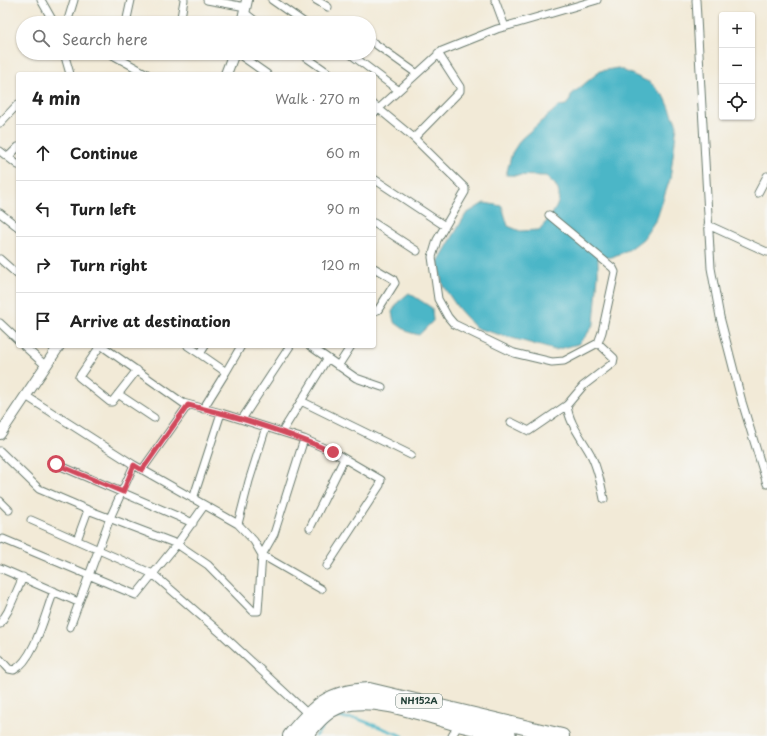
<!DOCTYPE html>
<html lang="en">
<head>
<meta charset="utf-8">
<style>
	:root { --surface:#fff; --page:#f6f6f6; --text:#222; --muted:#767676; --line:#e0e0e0 }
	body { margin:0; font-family:"Playpen Sans",sans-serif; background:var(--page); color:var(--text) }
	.controls { position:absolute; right:12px; top:12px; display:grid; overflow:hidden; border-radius:4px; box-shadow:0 1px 3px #0004 }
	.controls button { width:36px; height:36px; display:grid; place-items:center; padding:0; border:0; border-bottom:1px solid var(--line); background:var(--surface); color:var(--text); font:20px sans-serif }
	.stop { position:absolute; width:12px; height:12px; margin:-9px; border:3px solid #d1495b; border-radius:50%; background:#fff }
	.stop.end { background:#d1495b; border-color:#fff; box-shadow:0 1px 4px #0008 }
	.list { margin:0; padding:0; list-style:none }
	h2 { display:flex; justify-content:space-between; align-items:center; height:52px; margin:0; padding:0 16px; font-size:17px }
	h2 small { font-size:13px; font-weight:400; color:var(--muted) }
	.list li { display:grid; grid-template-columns:26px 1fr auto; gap:12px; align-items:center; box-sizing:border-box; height:56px; padding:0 16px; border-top:1px solid var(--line) }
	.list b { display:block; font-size:15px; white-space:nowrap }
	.list em { font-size:13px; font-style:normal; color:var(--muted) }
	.icon { flex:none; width:22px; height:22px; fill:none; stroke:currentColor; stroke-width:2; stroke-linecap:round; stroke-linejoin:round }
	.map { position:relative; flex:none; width:767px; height:736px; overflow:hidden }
	.search { position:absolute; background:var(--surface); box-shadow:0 1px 3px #0004; left:16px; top:16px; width:360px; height:44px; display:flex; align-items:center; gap:10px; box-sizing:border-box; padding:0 14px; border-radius:22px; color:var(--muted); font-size:15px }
	.panel { position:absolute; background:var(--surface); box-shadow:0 1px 3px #0004; left:16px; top:72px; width:360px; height:276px; border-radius:4px }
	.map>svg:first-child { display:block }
	.water { fill:#4bb6c7; stroke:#357a7e }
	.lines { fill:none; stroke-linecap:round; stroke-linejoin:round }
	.stream { stroke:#4bb6c7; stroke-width:2.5 }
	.street-casing { stroke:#697a6d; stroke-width:9 }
	.secondary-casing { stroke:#697a6d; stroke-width:12 }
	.highway-casing { stroke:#697a6d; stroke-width:16 }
	.street { stroke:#fff; stroke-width:7 }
	.secondary { stroke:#fff; stroke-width:10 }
	.highway { stroke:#fff; stroke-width:14 }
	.route { stroke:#d1495b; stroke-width:5 }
	.labels { text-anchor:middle; stroke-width:3; stroke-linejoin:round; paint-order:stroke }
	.shield { fill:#f6f6f2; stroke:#60746d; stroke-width:1 }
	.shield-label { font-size:9px; font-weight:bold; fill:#1f3d34 }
</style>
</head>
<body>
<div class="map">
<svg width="767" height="736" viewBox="0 0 767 736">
	<rect width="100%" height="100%" fill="#f6f6f2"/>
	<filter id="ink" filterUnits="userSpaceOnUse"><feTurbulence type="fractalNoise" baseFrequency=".025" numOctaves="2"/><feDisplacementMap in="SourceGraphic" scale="8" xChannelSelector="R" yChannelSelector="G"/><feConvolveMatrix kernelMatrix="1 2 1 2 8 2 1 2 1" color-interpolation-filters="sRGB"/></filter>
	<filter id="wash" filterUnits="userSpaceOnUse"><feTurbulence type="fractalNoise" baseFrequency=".012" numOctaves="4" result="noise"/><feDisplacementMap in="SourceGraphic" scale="16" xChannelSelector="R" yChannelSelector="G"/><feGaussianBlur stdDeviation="0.9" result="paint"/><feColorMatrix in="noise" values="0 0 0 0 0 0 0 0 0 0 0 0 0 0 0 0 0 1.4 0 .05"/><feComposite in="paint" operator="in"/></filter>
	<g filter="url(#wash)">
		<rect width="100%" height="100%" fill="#f2ead7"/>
		<path class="water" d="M618,68L651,83L665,97L677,125L670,179L657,218L643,239L630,249L612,257L598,258V275L594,323L586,336L578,344L555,350L476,328L458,308L443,286L438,262L466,214L484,203L502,206L508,226L520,231L539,230C548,220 565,202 557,188C555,183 549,179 546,176L506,175L512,153L521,139L559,106L566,105L570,100L571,95L600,71Z
			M409,293L432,308L433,321L419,335L408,332L394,322L392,312L398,302Z"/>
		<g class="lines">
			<path class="stream" d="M315,736L332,717L358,719L403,736"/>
		</g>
	</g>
	<g filter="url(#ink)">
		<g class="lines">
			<defs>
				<path id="street" d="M41,0L54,23
					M207,0L246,7
					M272,0L305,23
					M316,0L328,7
					M495,0L505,27
					M696,0L711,268L720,317L742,402L767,484
					M245,13L258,23
					M67,23L74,0
					M126,23L131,0
					M180,23L184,0
					M374,43L416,73
					M64,53L70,74
					M109,53L147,74
					M237,53L267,74
					M300,53L330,74
					M349,53L398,90
					M374,105L414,138L465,188V192L437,240L432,257L438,299L448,317L454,324L514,353L552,362L564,361L598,343L602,332L615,272L613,268L549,215
					M374,113L442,51L497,29L597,0
					M0,123L18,104
					M414,138L460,91V87L438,53
					M0,151L18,165
					M8,157L18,147
					M374,179L445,226
					M758,193L767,176
					M0,213L18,227
					M374,223L417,251
					M708,225L767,252
					M0,259L18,275
					M374,268L393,279L395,283L378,310L374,311
					M0,323L18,340
					M24,346L46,366
					M100,346L79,377L110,402H112L137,370
					M102,346L183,403L221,413L304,439L333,452L381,480L380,485L327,566
					M188,346L200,354L205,346
					M310,346L356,378L382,387
					M200,354L226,372L203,409
					M338,366L351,346
					M226,372L241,346
					M118,394L154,418
					M301,401L411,455
					M567,405C569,424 582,438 591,455C598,469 601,484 604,499
					M242,419L290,346
					M511,422L529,431L567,405L583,386L613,363L614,358L598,343
					M282,432L327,359
					M304,439L274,534L262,555L321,589
					M0,451L39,489L88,510L177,544L208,565L253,611H258L262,555L254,541L238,524L134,465L26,396
					M56,464L193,523
					M142,470L188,405
					M193,499L221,413
					M0,501L9,510
					M31,520L153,574L222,634L308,714
					M238,524L249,481L266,427
					M310,528L344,459
					M0,540L3,539L136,595L177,544L204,506
					M77,540L88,510
					M0,568L78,602
					M0,624L8,611L23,577
					M70,627L110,518L134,465
					M0,659L9,669L14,670C35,659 45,613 54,591
					M452,736L459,724"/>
				<path id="secondary" d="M242,23L247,0
					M226,74L234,53
					M0,434L59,346"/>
				<path id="highway" d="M290,736C313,707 330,691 369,690L562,736
					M305,736C315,724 326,710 342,705C376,695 425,715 458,724C475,728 492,732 509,736"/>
			</defs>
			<use href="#street" class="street-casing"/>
			<use href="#secondary" class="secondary-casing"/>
			<use href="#highway" class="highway-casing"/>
			<use href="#street" class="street"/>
			<use href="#secondary" class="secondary"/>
			<use href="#highway" class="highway"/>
		</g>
	</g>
	<g class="lines" filter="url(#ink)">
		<path class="route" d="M56,464L123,492L134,465L142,470L188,405C237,416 286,432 333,452"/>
	</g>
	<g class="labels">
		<rect class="shield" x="396" y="694" width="46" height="14" rx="3"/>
		<g class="shield-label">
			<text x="419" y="704">NH152A</text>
		</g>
	</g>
</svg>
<div class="controls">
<button>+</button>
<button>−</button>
<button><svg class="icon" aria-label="locate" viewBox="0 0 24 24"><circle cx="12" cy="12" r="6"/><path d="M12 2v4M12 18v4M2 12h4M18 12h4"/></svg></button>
</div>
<div class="stop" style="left:56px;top:464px"></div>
<div class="stop end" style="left:333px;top:452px"></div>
<div class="search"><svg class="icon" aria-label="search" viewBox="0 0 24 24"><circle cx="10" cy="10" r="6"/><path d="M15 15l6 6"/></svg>Search here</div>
<section class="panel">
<h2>4 min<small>Walk · 270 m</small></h2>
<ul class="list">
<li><svg class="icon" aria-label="ahead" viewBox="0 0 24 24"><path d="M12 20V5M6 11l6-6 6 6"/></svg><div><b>Continue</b></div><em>60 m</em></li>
<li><svg class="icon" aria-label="left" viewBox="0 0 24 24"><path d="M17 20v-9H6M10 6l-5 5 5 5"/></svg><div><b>Turn left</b></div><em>90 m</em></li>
<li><svg class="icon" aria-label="right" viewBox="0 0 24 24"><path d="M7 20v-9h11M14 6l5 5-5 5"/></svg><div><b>Turn right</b></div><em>120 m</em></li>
<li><svg class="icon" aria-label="arrive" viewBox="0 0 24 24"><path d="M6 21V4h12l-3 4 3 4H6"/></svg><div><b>Arrive at destination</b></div></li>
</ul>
</section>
</div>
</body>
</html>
